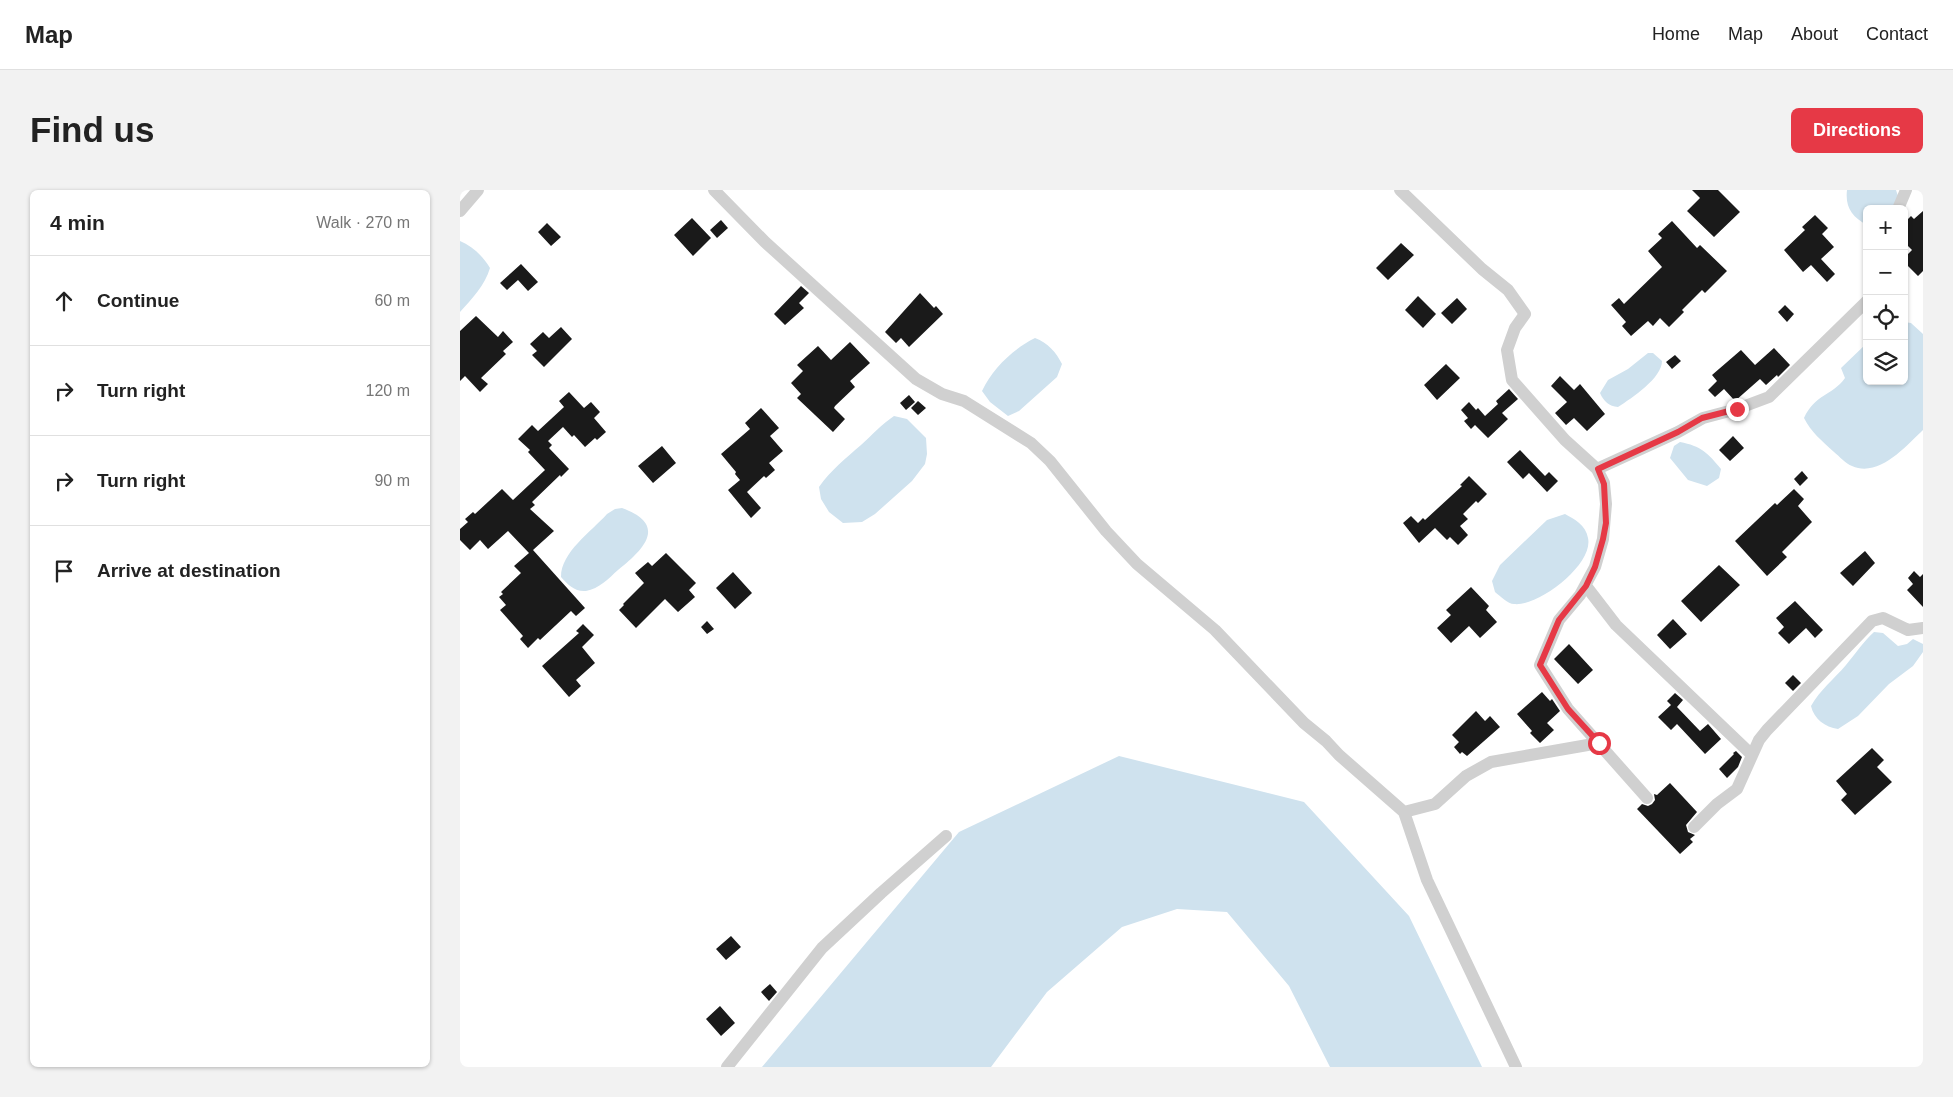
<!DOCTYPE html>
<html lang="en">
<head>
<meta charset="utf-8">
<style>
	:root { --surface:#fff; --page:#f2f2f2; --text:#222; --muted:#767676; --line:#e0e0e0; --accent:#e63946 }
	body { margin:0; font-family:Helvetica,sans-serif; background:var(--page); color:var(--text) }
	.controls { position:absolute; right:15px; top:15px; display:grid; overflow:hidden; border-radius:8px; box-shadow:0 1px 4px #0004 }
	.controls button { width:45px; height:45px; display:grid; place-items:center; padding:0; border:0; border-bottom:1px solid var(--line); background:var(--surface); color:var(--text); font:25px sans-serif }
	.stop { position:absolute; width:15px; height:15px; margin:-11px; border:4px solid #e63946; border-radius:50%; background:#fff }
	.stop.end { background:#e63946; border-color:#fff; box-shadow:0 1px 5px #0008 }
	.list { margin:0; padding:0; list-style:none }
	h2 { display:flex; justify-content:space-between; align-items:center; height:65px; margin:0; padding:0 20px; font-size:21px }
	h2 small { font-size:16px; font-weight:400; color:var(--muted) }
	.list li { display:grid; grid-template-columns:32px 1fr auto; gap:15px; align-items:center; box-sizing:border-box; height:90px; padding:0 20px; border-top:1px solid var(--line) }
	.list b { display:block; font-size:19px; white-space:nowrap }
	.list em { font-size:16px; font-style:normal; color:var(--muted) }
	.icon { flex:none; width:28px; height:28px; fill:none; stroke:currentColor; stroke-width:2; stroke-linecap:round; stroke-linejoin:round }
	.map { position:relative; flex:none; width:1463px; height:877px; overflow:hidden; border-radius:8px }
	header { display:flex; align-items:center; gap:30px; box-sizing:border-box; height:70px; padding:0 25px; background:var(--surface); border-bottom:1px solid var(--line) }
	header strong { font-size:24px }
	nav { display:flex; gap:28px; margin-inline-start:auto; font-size:18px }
	.intro { display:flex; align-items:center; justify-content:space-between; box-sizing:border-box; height:120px; padding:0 30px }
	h1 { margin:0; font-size:35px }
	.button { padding:12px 22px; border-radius:8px; background:var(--accent); color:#fff; font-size:18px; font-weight:700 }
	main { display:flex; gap:30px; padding:0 30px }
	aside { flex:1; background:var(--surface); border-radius:8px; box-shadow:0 1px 4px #0004 }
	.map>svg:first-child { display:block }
	.water { fill:#cfe2ee }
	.building { fill:#1a1a1a }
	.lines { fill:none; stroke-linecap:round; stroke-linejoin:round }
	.minor { stroke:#d0d0d0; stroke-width:12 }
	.route { stroke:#e63946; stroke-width:6 }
</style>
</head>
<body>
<header>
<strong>Map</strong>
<nav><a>Home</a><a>Map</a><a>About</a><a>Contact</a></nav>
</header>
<div class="intro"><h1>Find us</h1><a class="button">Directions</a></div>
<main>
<aside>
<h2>4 min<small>Walk · 270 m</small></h2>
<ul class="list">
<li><svg class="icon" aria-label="ahead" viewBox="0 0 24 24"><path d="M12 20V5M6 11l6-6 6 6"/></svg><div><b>Continue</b></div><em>60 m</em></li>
<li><svg class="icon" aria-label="right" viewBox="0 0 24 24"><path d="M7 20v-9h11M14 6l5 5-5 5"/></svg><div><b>Turn right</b></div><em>120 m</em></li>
<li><svg class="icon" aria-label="right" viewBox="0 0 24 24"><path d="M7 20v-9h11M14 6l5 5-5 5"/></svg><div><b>Turn right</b></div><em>90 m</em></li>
<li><svg class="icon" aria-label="arrive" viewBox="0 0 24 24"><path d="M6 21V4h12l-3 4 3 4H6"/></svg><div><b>Arrive at destination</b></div></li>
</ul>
</aside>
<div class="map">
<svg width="1463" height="877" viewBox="0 0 1463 877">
	<rect width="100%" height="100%" fill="#fff"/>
	<path class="water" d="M1387,0H1436L1438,6L1433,19H1407V35C1392,27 1385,17 1387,0Z
		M0,51C12,56 23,66 30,78C25,95 12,109 0,122Z
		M1444,132L1451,133L1463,144V240C1446,256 1419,288 1392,276C1386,274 1379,266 1374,262C1362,251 1351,242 1344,228C1355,204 1372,206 1385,188L1381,178L1407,153V191H1444Z
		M575,148C588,153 596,162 602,174L597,187L559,221L548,226L530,212L522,201C533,178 553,159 575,148Z
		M1188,163H1193L1202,171C1202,188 1172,208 1158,217C1149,216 1144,212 1140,203L1148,190L1168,179Z
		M434,226L447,229L466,248L467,264L465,274L452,291L415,324L402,332L383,333L369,322L361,309L359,297C371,280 386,268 401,255C412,245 422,234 434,226Z
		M1220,252C1241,256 1248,263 1261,279L1259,288L1247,296L1228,290L1210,268L1214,256Z
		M162,318C209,335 183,360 158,380C149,388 139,399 126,401C115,402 108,395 101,387C101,362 131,342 147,324L155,319Z
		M1105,324C1114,329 1126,335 1128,348C1134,374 1079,417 1054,414C1048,414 1040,406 1035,402L1032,391L1040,375L1087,330Z
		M1414,442L1423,443L1438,456L1447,454L1453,449L1463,454V462L1453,476L1429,494L1398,526L1378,539C1365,537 1354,529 1351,516C1360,500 1374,489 1386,475C1396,463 1403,452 1414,442Z
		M659,566L844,612L949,726L1022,877H870L829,796L767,722L717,719L662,737L587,802L531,877H302L499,642Z"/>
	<path class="building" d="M1232,0H1258L1280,22L1254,47L1227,21L1240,8Z
		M1463,21V81L1458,86L1444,72V68L1452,60L1444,52V33L1451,26L1454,29Z
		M1355,25L1368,38L1362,44L1374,57L1361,69L1375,84L1367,92L1351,75L1343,82L1324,60L1345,40L1342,37Z
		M232,28L251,48L233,66L214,45Z
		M261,30L268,38L257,48L250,40Z
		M1212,31L1237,58L1240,55L1267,81L1245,103L1242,100L1222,120L1224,122L1209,137L1200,128L1193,136L1188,131L1171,146L1162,136L1166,132L1151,115L1159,108L1164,114L1202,77L1188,61L1202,48L1198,44Z
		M87,33L101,47L91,56L78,42Z
		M941,53L954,65L928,90L916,78Z
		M61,74L78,92L68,101L58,90L47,100L40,93Z
		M341,96L349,103L339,113L344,118L325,135L314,124Z
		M460,103L474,118L476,116L483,124L449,157L441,148L436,153L425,142Z
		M958,106L976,124L963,138L945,120Z
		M997,108L1007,119L992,134L981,123Z
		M1325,115L1334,124L1327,132L1318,122Z
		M16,126L38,147L43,141L53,152L43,161L46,164L21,188L28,194L20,202L5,186L0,191V141Z
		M101,137L112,149L84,177L72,165L77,161L70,154L83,142L89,148Z
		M390,152L410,173L390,191L395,197L375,216L374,218L385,229L373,242L337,208L341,204L331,193L343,181L337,175L358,156L371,170Z
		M1314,158L1330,175L1318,187L1317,185L1306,195L1300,189L1275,211L1264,199L1255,207L1248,200L1257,191L1252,185L1281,160L1295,175Z
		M1215,165L1221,171L1212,179L1206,172Z
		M986,174L1000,188L977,210L964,195Z
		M1100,186L1114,200L1120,194L1145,224L1127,241L1114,228L1106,235L1095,223L1107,212L1091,196Z
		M1049,199L1058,209L1042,223L1048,229L1028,248L1015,235L1011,239L1004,231L1008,228L1001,220L1009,212L1016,220L1018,218L1025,226L1038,214L1036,211Z
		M109,202L124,218L131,212L140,222L134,228L146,242L137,250L135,248L125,257L114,245L112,247L103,237L88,251L92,255L89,258L109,279L101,287L100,285L72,312L75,315L70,319L94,341L73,360L125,418L116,426L111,421L80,450L78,448L68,458L60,449L63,446L40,420L46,415L39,407L43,404L41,402L61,383L54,376L69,363L48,341L28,359L20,350L10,360L0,350V339L8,332L5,329L13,322L15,324L42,299L53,310L85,280L68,262L70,260L58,249L72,235L78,241L104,217L99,211Z
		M449,205L455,212L446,220L440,213Z
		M458,211L466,218L458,225L451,218Z
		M301,218L319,238L310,246L323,261L309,273L315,280L306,288L304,286L287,302L301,318L291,328L268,300L280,290L275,284L276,282L261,264L290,239L285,233Z
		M1273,246L1284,258L1270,271L1259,260Z
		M202,256L216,273L193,293L178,276Z
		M1060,260L1085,286L1089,282L1098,291L1087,302L1069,283L1063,289L1047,272Z
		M1342,281L1348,288L1340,296L1334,289Z
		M1009,286L1027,304L1018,313L1016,311L1003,324L1008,329L1000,336L1008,345L998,355L990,347L987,350L975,338L959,353L943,333L951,326L958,333L963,328L965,330L1002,296L1000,295Z
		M1334,299L1344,309L1338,316L1352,332L1322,362L1327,367L1307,386L1275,351L1315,313L1317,315Z
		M1405,361L1415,373L1393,396L1380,383Z
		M206,363L236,393L229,400L235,407L218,422L205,409L176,438L159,420L164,415L163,414L184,393L175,383L188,372L192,376Z
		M1259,375L1280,395L1241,432L1221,411Z
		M1454,381L1460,387L1463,384V417L1447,400L1453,394L1448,388Z
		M273,382L292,403L275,419L256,398Z
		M1011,397L1029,416L1026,420L1037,432L1020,448L1009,436L991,453L977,438L991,425L986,420Z
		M1335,411L1363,440L1355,448L1346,438L1329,454L1318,443L1324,437L1316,428Z
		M1213,429L1227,444L1210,459L1197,445Z
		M247,431L254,439L247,444L241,437Z
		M123,434L134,445L122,457L135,473L116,490L121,496L109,507L82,476L119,443L116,441Z
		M1109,454L1133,480L1118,494L1094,469Z
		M1333,485L1341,493L1333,501L1325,493Z
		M1082,502L1090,511L1092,509L1100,521L1087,533L1094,540L1080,553L1070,543L1072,541L1057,524Z
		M1215,503L1223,510L1217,517L1240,541L1248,534L1261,549L1245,564L1217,534L1211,540L1198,527L1211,515L1207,511Z
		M1016,521L1025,531L1030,526L1040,537L1007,566L1002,562L1000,564L994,557L999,552L992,545Z
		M1412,558L1424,570L1417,577L1432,592L1395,625L1381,610L1387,604L1376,591Z
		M1276,561L1282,567L1278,577L1267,588L1259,579L1274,564L1273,563Z
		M1210,593L1237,622L1226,635L1228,642L1235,645L1230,649L1233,652L1220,664L1177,619L1182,614L1188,616L1192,614L1195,610L1194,604L1197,605Z
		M271,746L281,757L266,770L256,759Z
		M310,794L317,802L309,811L301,802Z
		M260,816L275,833L261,846L246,829Z"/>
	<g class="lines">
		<path class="minor" d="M254,0L305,52L456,189L482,204L504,211L571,253L590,271L646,341L677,374L755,440L844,533L866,551L879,565L944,622L975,614L1006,586L1031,572L1139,553
			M940,0L1022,79L1048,100L1065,124L1055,138L1047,160L1052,190L1105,250L1137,279L1144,293L1146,314L1143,349L1135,377L1120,405L1099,430L1080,475L1108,519L1187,608
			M1438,19L1446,0
			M0,21L18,0
			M1137,279L1218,242L1243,228L1277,219L1309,207L1407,111
			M1126,396L1156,435L1292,565
			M944,622L967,690L1056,877
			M1234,637L1257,614L1277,599L1299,550L1307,540L1412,431L1423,428L1448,440L1463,438
			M267,877L362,758L421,703L486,646"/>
	</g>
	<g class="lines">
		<path class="route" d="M1139,553L1108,519L1080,475L1099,430L1126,396L1135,377L1143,349L1146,333L1144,294L1138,279L1218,242L1242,228L1277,219"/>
	</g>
</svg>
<div class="controls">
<button>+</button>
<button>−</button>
<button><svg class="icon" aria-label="locate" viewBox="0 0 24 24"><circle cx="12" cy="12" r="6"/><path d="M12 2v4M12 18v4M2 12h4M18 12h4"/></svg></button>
<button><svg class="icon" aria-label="layers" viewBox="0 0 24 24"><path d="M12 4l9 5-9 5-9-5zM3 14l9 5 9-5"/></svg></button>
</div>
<div class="stop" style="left:1139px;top:553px"></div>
<div class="stop end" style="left:1277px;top:219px"></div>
</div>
</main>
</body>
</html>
